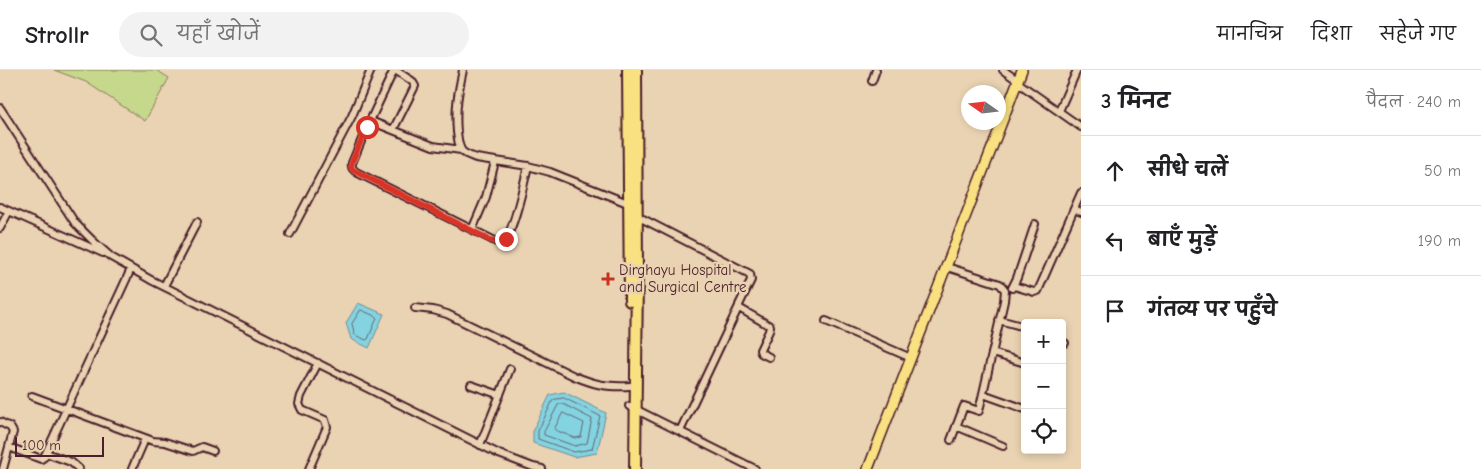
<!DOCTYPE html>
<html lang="hi">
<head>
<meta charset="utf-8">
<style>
	:root { --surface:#fff; --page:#f2f2f2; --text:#202124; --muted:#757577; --line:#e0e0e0 }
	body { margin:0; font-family:"Comic Neue","Playpen Sans Deva",sans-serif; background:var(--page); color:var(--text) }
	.controls { position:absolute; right:15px; bottom:15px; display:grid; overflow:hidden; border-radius:5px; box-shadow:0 2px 8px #0003 }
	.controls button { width:45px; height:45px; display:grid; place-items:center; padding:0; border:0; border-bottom:1px solid var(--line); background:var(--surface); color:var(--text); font:25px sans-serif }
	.compass { position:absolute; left:961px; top:15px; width:45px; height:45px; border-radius:50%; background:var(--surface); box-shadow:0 2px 8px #0003; rotate:284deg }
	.scale { position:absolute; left:15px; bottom:12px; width:89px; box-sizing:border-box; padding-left:5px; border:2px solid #4a1f2b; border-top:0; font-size:14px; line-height:18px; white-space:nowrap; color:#4a1f2b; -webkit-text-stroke:4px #e9d3b2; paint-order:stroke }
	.stop { position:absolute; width:15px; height:15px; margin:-11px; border:4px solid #d93025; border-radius:50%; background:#fff }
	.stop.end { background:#d93025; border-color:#fff; box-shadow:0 1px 5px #0008 }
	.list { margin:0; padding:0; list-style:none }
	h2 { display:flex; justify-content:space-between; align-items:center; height:65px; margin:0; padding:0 20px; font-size:21px }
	h2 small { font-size:16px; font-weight:400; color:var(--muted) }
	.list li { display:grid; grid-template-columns:32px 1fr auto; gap:15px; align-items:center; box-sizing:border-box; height:70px; padding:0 20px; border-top:1px solid var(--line) }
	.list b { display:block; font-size:19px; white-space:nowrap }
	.list em { font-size:16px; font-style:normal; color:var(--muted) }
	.icon { flex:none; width:28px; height:28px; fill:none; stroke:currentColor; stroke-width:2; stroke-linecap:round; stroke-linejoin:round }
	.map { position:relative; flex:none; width:1081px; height:399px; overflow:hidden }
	header { display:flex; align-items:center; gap:30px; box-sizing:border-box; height:70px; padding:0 25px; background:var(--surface); border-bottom:1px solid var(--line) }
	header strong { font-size:24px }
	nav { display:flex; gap:28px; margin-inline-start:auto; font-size:18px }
	.search { width:350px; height:45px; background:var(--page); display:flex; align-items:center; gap:12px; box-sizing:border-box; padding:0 18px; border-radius:28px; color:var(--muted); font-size:19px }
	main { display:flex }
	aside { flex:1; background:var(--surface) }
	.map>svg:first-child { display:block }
	.green { fill:#c6d88c; stroke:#887c5c }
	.water { fill:#84d3e0; stroke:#6d8b98 }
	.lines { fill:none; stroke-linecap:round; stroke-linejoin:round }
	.shore { stroke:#616773; stroke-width:1 }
	.minor-casing { stroke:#4a1f2b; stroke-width:10 }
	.major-casing { stroke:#4a1f2b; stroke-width:12 }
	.highway-casing { stroke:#4a1f2b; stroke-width:14 }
	.minor { stroke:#e9d3b2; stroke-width:6 }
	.major { stroke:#f9e181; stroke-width:9 }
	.highway { stroke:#f9e181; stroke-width:10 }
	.route { stroke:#d93025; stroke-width:6 }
	.poi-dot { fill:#c8321e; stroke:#e9d3b2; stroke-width:2 }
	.labels { text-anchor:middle; stroke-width:5; stroke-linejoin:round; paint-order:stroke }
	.poi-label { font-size:15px; fill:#4a1f2b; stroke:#e9d3b2; text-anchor:start }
</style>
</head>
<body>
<header>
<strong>Strollr</strong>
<div class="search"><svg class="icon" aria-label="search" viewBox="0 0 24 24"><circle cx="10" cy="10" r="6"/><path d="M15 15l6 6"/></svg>यहाँ खोजें</div>
<nav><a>मानचित्र</a><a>दिशा</a><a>सहेजे गए</a></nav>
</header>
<main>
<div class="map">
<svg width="1081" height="399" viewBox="0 0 1081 399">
	<rect width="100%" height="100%" fill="#e9d3b2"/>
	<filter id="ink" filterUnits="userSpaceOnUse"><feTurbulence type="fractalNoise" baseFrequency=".02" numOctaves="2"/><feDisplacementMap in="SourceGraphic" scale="10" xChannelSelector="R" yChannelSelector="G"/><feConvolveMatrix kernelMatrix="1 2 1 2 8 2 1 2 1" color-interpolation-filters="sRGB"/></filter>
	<g filter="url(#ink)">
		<path class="green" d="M54,0H156L169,8L145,51L86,12Z"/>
		<path class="water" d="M358,233L384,244L369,278L351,269L346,253Z
			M564,322L606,343L597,383L574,387L533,373V360L550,325Z"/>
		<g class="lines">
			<path class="shore" d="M361,240L375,246L377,248L368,269L366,270L355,265L352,254Z
				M564,328L600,346L592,379L574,382L538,369V361L553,330Z
				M559,334H563L592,349L587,373L575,376L544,365V362Z
				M563,343L584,353L581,367L575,368L555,360V358Z"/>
			<defs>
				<path id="minor" d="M1003,0L1017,10
					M872,11L876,0
					M1017,12L1081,57
					M0,38L75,153L94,172L111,187L151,210L499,384L533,397L542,399
					M1059,41L1077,0
					M369,53L394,0
					M393,60L415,16L412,11L395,0
					M461,80L433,76L373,52L369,53L367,57L352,93C351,98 353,100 358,103L491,169C494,171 498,173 502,172C513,167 525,108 528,96L476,88C471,86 466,85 462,81C458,76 458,68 457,62C455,38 458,23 463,0
					M528,96L550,102L630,134
					M0,137L103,183
					M1074,139L1081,142
					M637,146L750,204L751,210L739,235V238L770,256L769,261L760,280L761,283L769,287
					M0,158L9,141
					M472,160L486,127L495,92
					M290,164L352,46L371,0
					M947,197L1000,214L1005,220L1004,231L979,341L964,336L951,370
					M164,216L197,152
					M1014,216L1034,222L1038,221L1081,123
					M1012,218L1017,208L1035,154
					M415,238L433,240L447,244L574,306C596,315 606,317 630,316
					M999,250L1025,257
					M826,251L911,288
					M1062,272L1065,273
					M992,283L1025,293
					M471,315L500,325
					M983,324L1025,339
					M32,326L153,371L165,372L193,381L202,377L213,381
					M629,336L755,399
					M0,352L10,357L13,362L3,399
					M956,356L1003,376
					M680,361L739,236
					M480,375L510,299
					M9,377L41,389L44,387L46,383
					M79,399L71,392L46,383L131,199
					M132,399L145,369
					M309,399L327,357L325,350L302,340L299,334L301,326L318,293"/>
				<path id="major" d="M868,399L1022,0"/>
				<path id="highway" d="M628,0L630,231
					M635,399L637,205L636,0"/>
			</defs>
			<use href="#minor" class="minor-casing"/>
			<use href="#major" class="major-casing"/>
			<use href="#highway" class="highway-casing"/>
			<use href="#minor" class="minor"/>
			<use href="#major" class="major"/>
			<use href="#highway" class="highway"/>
		</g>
	</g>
	<g class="lines" filter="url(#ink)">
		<path class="route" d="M367,57L352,92L351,97L353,100L490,170L499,172L506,169"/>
	</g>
	<path class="poi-dot" d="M605.5 201.5h5v5h5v5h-5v5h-5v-5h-5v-5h5z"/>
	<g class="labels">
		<g class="poi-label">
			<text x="619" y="205">Dirghayu Hospital<tspan x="619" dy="17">and Surgical Centre</tspan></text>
		</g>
	</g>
</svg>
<div class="controls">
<button>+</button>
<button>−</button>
<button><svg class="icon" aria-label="locate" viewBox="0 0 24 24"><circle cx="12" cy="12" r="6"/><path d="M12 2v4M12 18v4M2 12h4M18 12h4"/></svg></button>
</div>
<svg class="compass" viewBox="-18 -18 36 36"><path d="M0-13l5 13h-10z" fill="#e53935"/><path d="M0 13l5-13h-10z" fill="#757577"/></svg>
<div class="scale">100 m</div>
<div class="stop" style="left:367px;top:57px"></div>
<div class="stop end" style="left:506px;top:169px"></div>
</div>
<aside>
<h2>3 मिनट<small>पैदल · 240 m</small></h2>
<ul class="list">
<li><svg class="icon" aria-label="ahead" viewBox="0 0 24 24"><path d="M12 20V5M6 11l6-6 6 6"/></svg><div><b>सीधे चलें</b></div><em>50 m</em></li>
<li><svg class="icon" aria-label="left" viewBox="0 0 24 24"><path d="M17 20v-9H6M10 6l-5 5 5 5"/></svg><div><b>बाएँ मुड़ें</b></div><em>190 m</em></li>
<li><svg class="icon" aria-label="arrive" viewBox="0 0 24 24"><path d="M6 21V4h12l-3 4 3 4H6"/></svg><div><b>गंतव्य पर पहुँचे</b></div></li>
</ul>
</aside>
</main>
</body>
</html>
